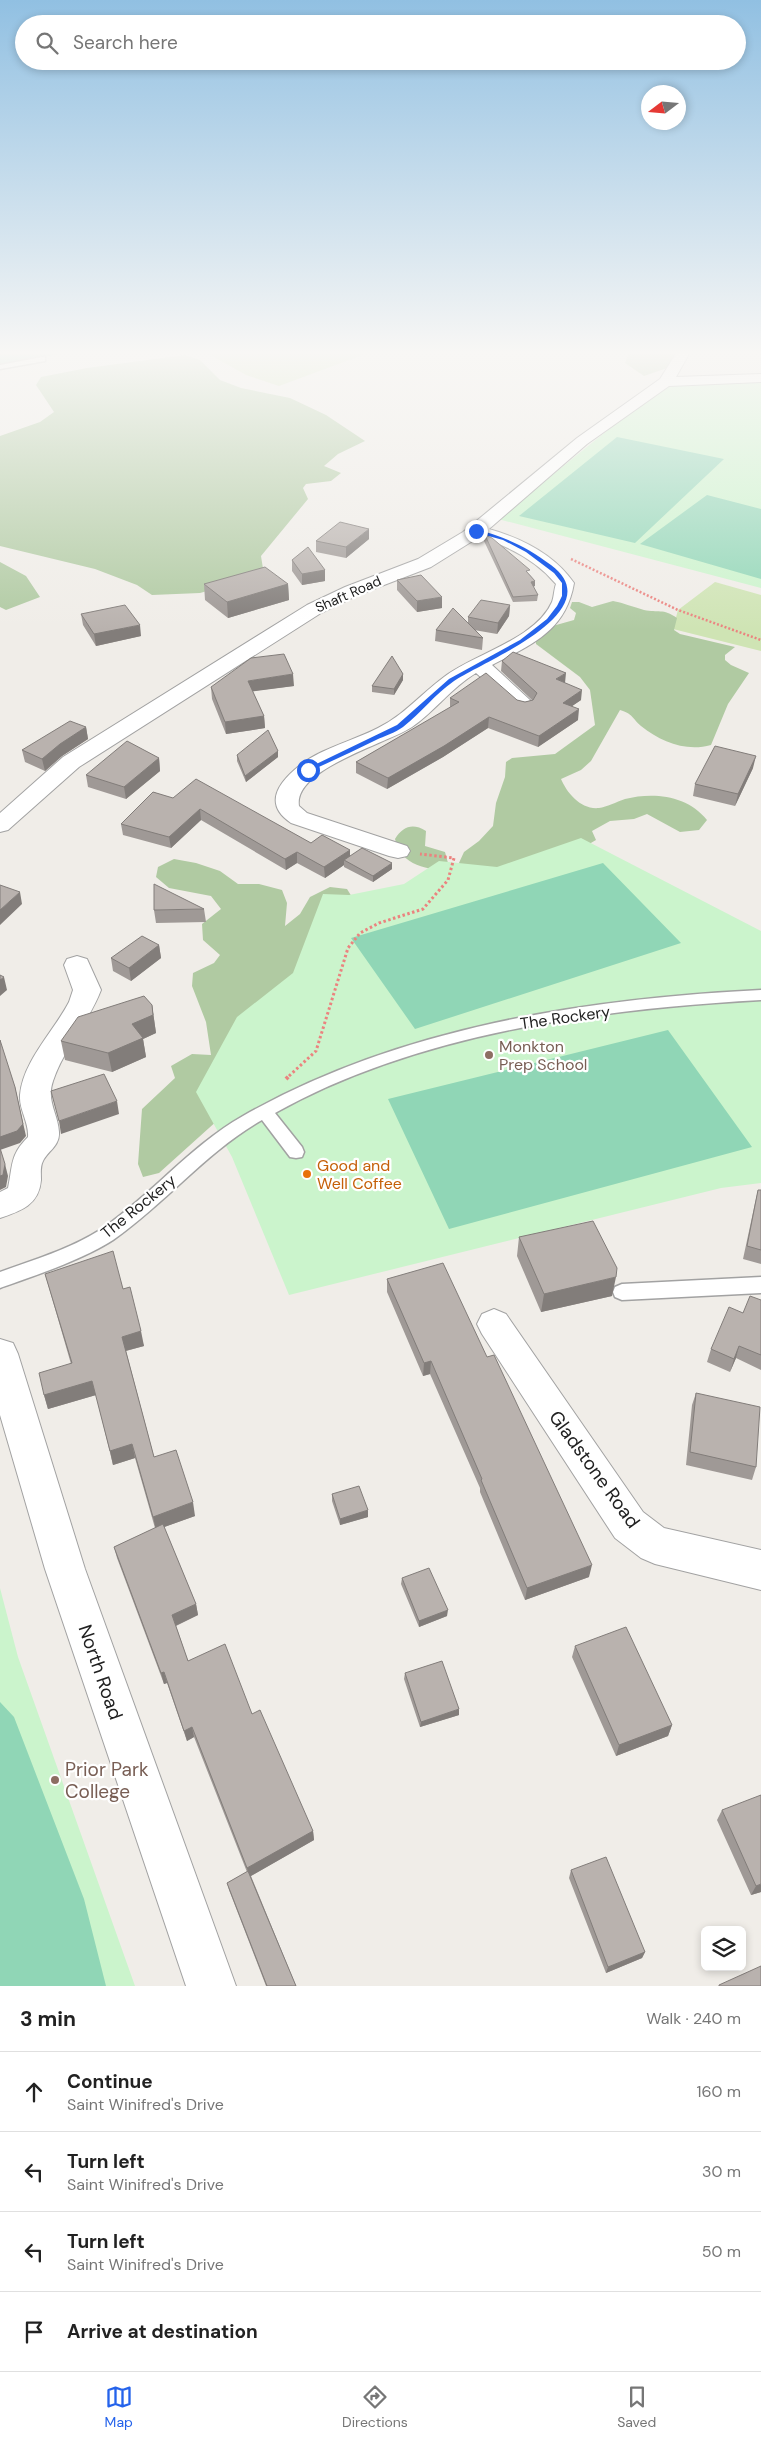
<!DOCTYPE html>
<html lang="en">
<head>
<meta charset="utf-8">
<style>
	:root { --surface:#fff; --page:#f2f2f2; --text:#222; --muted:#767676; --line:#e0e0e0; --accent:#2563eb }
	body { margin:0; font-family:"DM Sans",sans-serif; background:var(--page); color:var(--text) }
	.controls { position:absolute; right:15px; bottom:15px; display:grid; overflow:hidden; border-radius:8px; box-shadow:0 2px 8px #0003 }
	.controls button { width:45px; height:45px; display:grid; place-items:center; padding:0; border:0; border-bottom:1px solid var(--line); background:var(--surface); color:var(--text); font:25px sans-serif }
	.compass { position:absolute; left:641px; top:85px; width:45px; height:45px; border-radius:50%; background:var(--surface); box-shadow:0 2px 8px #0003; rotate:254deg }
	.stop { position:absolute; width:15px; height:15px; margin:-11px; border:4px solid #2563eb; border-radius:50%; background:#fff }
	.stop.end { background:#2563eb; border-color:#fff; box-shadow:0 1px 5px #0008 }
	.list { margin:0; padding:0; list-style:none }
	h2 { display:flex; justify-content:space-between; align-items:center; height:65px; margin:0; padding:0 20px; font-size:21px }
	h2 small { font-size:16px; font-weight:400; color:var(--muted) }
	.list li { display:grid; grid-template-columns:32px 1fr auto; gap:15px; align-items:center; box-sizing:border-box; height:80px; padding:0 20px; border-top:1px solid var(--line) }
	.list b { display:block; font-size:19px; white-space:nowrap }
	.list p { margin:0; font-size:16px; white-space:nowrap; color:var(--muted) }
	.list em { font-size:16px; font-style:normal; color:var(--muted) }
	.icon { flex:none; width:28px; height:28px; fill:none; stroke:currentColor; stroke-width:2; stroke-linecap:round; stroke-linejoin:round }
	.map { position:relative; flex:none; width:761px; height:1986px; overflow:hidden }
	.search { position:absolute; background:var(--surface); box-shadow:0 2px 8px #0003; left:15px; right:15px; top:15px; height:55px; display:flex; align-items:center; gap:12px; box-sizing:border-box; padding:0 18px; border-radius:28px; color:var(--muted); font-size:19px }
	.sheet { height:385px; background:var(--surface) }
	nav { display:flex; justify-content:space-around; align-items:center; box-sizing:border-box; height:70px; border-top:1px solid var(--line); background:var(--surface); font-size:14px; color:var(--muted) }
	nav a { display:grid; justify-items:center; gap:2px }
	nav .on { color:var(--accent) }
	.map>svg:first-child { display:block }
	.grass { fill:#cfe4b4 }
	.forest { fill:#b0caa2 }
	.park { fill:#cbf4cc }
	.pitch { fill:#90d6b6 }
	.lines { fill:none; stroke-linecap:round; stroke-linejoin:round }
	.service-casing { stroke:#a2a2a2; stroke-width:3 }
	.minor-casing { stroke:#a2a2a2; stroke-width:2 }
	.tertiary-casing { stroke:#a2a2a2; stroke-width:2 }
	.path-far2 { stroke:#eb837f; stroke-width:2.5; stroke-dasharray:2 2; stroke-linecap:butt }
	.path-far1 { stroke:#eb837f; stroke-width:3; stroke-dasharray:2.5 2.5; stroke-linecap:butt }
	.path { stroke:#eb837f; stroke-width:4; stroke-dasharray:3 3; stroke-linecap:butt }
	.service { fill:#fff; fill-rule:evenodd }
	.minor { fill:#fff; fill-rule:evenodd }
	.tertiary { fill:#fff; fill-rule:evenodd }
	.wall { fill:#9f9996 }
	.shaded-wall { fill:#827d7a }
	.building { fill:#b9b2ae; stroke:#827d7a }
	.route { fill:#2563eb }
	.education-dot { fill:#8d6e63; stroke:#fff; stroke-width:2 }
	.food-dot { fill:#e8710a; stroke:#fff; stroke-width:2 }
	.labels { text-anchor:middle; stroke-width:4.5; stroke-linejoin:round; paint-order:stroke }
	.far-street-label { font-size:14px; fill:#212121; stroke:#fff }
	.street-label { font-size:16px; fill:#212121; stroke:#fff }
	.education-label { font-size:16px; fill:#785e54; stroke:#fff; text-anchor:start }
	.food-label { font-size:16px; fill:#c56008; stroke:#fff; text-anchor:start }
	.near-street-label { font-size:19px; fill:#212121; stroke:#fff }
	.near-education-label { font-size:19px; fill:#785e54; stroke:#fff; text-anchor:start }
</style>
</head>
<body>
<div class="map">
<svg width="761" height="1986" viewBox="0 0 761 1986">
	<rect width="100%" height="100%" fill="#f0ede8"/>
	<path class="grass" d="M209,352H365L368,353L279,386L246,375L207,353Z
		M715,582L761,595V651L673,629L678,610Z"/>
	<path class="forest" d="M629,352H678L667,368L644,376L625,363Z
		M185,355L200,360L220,380L241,388L290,398L326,415L365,441L338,454L324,466L341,473L331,481L306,484L303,488L308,499L261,556L264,575L200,593L152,595L137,585L95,569L0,546V436L40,422L54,412L36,385L41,377L87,368Z
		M0,562L26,576L40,597L6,610L0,607Z
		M613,601C624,603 633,607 644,610C658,613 663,608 677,618L674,630L680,634L735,647L725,655V660L731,665L749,673L728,704L711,745C686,752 661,742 641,726C632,718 633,714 620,710L591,761L581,770L561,779C567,793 581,810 599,808C607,807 616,802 625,799C653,792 687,795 707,820L699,830L680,832L647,814L634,819L610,821L592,831L596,840C581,849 549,866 532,869C519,871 503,869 490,869C459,870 404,879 395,839C403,826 413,823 426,831L425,846L445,852L448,863L458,865L464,852L479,841L493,826L496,803L505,777L506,762L512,758L555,754L595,725L590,690L580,677L536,644V637L549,627L574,620L576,613L570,608L572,602H579L592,607Z
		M174,859L196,863L220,871L238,884H259L282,890L287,903L285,926L300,914L310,897L330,887L347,889L357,905L219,1119L159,1173L143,1177L138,1164L142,1109L175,1078L171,1066L192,1054L211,1055L206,1022L192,986L193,973L214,963L220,955L203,940L202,924L221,909L211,896L169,888L156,877L158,867Z"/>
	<path class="park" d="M729,381L761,382V588L498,519L614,425L670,386Z
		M581,838L761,931V1183L721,1188L289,1295L232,1157L196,1092L237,1017L293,973L323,894L349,895L404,884L439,861L497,867Z
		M0,1588L18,1657L135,1986H0Z"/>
	<path class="pitch" d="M0,352H73L0,364Z
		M617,437L724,459L635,543L519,516Z
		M707,495L761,509V579L640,544Z
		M603,863L681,943L415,1029L351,938Z
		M668,1030L752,1147L449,1229L388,1099Z
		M0,1702L14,1717L84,1899L106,1986H0Z"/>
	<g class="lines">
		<defs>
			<path id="service" d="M42,357H45V361L0,369V365Z
				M761,990V1000C599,1009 418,1033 275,1113L302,1147L304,1152L302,1157L296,1158L290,1157L262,1120C206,1152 166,1203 113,1240C84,1259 34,1276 0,1288V1272C33,1260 70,1249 100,1230C151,1196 190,1146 243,1116C399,1027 584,999 761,990Z
				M761,1277V1293L622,1300L615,1297L613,1292L615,1287L622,1284Z"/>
			<path id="minor" d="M677,352H690L676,377L761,374V382L669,386L587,444L489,529C521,538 554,554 574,583C566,631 531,645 492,665L531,701L535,705L531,709L524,711L517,709L476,673C451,688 435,711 412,727C386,744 293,769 299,806L307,813L407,846L410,851L407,856L398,858L389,856L291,823C263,804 278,783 299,766C321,748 353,741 378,728C404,715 421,694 444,677C474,654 536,639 552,602C554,597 554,589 556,584C536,560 508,546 479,537L431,567L358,595L321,613L79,767L8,830L0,832V813L63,757L307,605L345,587L418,559L463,532L577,438L660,379Z
				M77,956L87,959L101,990C89,1022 64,1048 53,1081C46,1101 58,1113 59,1132C60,1146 48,1151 43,1161C40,1166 41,1174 41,1180C39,1205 21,1211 0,1218V1192L8,1188C13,1164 10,1155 28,1137C29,1122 19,1110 20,1095C23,1061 54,1031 69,1002L73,990L64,965L67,959Z
				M494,1309L506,1314L643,1512L664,1528L761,1550V1590L655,1564L641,1558L615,1538L482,1334L477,1324L482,1314Z"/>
			<path id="tertiary" d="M0,1339L13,1343L18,1354L85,1569L236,1986H186L45,1569L0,1415Z"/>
		</defs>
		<use href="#service" class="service-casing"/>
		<use href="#minor" class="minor-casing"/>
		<use href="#tertiary" class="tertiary-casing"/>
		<path class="path-far2" d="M571,559L678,610L761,640"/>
		<path class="path-far1" d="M289,1076L316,1051L348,948L360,933L379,923L423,909L448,880L454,858L420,854"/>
		<path class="path" d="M286,1079L290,1075"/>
		<use href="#service" class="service"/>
		<use href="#minor" class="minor"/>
		<use href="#tertiary" class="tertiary"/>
	</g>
	<path class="wall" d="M485,535L530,575L535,581V586L533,587L538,595L537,601L513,602L484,541Z
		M369,539L346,558L316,552V541Z
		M292,560L325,570V581L302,585L292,571Z
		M397,580L442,608L417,612L397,590Z
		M204,584H288L289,600L228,618L205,600Z
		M510,605L509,616L497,634L474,630L483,638L482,650L435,641L436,630L468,623V617Z
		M81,614L141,636L96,646L83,625Z
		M502,661L565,683L581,700L572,706L578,720L538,747L488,728L443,757L387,789L356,773V762L450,708V698L517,700L525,702L532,700L501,671Z
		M403,674V680L394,695L372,692V686Z
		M294,686L252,691L264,716L265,728L226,734L212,699L211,687Z
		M86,727L88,739L62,756L45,771L25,762L22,750Z
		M278,751V757L246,782L237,761V755Z
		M159,758L160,771L126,799L88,787L86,775Z
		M753,768L735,806L693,796L695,784Z
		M153,792L311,843L350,850V856L392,869L373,882L344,867V865L325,878L297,863L286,870L201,820L171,848L123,835L121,824Z
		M204,909L206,922L156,923L154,910Z
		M159,945L161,958L131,981L113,971L111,958Z
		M152,1005L156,1033L143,1039L146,1057L112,1072L65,1060L61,1041Z
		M758,1190H761V1264L743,1259L755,1203Z
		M519,1237L612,1296L541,1312L517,1256Z
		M45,1274L123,1289L144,1346L126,1351L154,1457L195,1516L164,1527L196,1604L198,1615L176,1626L188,1661L252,1714L313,1831L314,1840L251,1876L296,1986H266L229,1890L227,1883L247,1872L194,1737L187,1741L167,1683L164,1684L117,1558L114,1547L155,1528L135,1458L113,1465L96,1395L48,1409L44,1395L71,1364Z
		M387,1279L589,1577L525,1600L480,1492V1488L430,1374L423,1376L387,1292Z
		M761,1300V1370L736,1358L730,1372L707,1362L711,1349L743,1313Z
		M696,1393L756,1467L752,1480L686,1465L692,1405Z
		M332,1494L368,1517L340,1525L332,1501Z
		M402,1578L447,1616L419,1627L401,1584Z
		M575,1646L672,1725L668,1736L616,1756L572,1657Z
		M405,1673L459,1715L420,1727L404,1679Z
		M722,1810L761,1892L751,1895L717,1820Z
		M571,1870L645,1952L642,1958L606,1973L569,1878Z"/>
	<path class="shaded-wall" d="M369,529V539L346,558V547Z
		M325,570V581L302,585V574Z
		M535,581V586L530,587L531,582Z
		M288,584L289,600L228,618L227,602Z
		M442,597V608L417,612V601Z
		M510,605L509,616L497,634L498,623Z
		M140,625L141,636L96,646L94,634Z
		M566,673L565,683L556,679Z
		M293,674L294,686L248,692V681Z
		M403,674V680L394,695V689Z
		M582,690L581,700L562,713L563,703Z
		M579,709L578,720L538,747L539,736Z
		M264,716L265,728L226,734L225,722Z
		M489,717L488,728L443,757L387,789L388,778Z
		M86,727L88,739L62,756L45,771L42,759L60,744Z
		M278,751V757L246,782L245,776Z
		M756,756L753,768L735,806L738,794Z
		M159,758L160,771L126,799L124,787Z
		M200,809L201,820L171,848L169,837Z
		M350,850V861L344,860V865L325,878L324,867Z
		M297,852V863L286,870L285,859Z
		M392,863V869L373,882V876Z
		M20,892L22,904L0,925V910Z
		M159,945L161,958L131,981L129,968Z
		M4,977L7,990L0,996V980Z
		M152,1005L156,1033L143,1039L146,1057L112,1072L108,1053L132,1024Z
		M15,1087L26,1136L20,1143L0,1150V1137Z
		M117,1101L119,1114L61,1134L59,1121Z
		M5,1164L8,1176L6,1187L0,1190V1176Z
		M616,1277L612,1296L541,1312L544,1294Z
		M141,1331L144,1346L125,1351L122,1337Z
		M739,1346L736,1358L730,1372L734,1359Z
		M431,1361L430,1374L423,1376L424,1363Z
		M92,1381L96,1395L48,1409L44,1395Z
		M132,1444L135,1458L113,1465L110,1451Z
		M193,1502L195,1516L156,1530L153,1517Z
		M368,1510V1517L340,1525V1519Z
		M592,1565L589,1577L525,1600L527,1588Z
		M196,1604L198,1615L175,1626L172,1615Z
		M448,1610L447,1616L419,1627V1621Z
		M164,1672L167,1683L164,1684L161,1673Z
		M459,1709V1715L420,1727L421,1722Z
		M672,1725L668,1736L616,1756L619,1745Z
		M192,1727L194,1737L187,1741L184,1731Z
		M313,1831L314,1840L249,1877L247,1868Z
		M761,1884V1892L751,1895L756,1886Z
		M645,1952L642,1958L606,1973L608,1967Z"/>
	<path class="building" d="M340,522L369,529L346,547L316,541Z
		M485,535L492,538L530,570L526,571L535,581L531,582L538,595L513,597Z
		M308,547L325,570L302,574L292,560Z
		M265,567L288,584L227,602L204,584Z
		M421,575L442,597L417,601L397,580Z
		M481,600L510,605L498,623L468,617Z
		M125,605L140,625L94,634L81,614Z
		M453,608L483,638L436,630Z
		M513,652L566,673L556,679L582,690L563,703L579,709L539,736L489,717L444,746L388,778L356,762L459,702L450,698L486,673L517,700L525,702L533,700L537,693L502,661Z
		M284,654L293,674L248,681L264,716L225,722L211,687L251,658Z
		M392,656L403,674L394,689L372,686Z
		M70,721L86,727L60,744L42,759L22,750Z
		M268,730L278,751L245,776L237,755Z
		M127,741L159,758L124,787L86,775Z
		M715,746L756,756L738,794L695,784Z
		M196,779L311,843L322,835L350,850L324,867L297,852L285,859L200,809L169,837L121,824L153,792L173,798Z
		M362,848L392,863L373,876L344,860Z
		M154,884L204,909L154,910Z
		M0,885L20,892L0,910Z
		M142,936L159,945L129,968L111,958Z
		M0,975L4,977L0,980Z
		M144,996L152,1005L153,1015L132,1024L143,1038L108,1053L61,1041L78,1017Z
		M0,1040L15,1087L23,1124L17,1131L0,1137Z
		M104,1074L117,1101L59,1121L51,1091Z
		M0,1148L5,1164L3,1175L0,1176Z
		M758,1190H761V1250L747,1246Z
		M593,1221L617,1268L616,1277L544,1294L519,1237Z
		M113,1251L123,1289L130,1287L141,1331L122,1337L154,1457L176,1450L193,1502L153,1517L132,1444L110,1451L92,1381L44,1395L39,1373L72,1363L45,1274Z
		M443,1263L487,1357L494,1355L592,1565L527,1588L481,1480L482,1479L431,1361L424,1363L387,1279Z
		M750,1296L761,1300V1355L739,1346L734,1359L711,1349L729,1307L743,1313Z
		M696,1393L760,1407L756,1467L690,1452Z
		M359,1486L368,1510L340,1519L332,1494Z
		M163,1524L196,1604L172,1615L188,1661L225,1644L252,1714L260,1710L313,1831L247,1868L192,1727L184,1731L164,1672L161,1673L114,1547Z
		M429,1568L448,1610L419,1621L402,1578Z
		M626,1627L672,1725L619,1745L575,1646Z
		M442,1661L459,1709L421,1722L405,1673Z
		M761,1795V1884L756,1886L722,1810Z
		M606,1857L645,1952L608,1967L571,1870Z
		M248,1871L265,1912L296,1986H267L227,1883Z
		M761,1966V1986H719V1985Z"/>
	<linearGradient id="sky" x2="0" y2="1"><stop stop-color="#91c0e2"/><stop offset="0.56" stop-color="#f8f7f5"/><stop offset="1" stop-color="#f8f7f5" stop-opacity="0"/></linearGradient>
	<rect width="761" height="630" fill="url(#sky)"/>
	<path class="route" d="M476,529C505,537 527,547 551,565C613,611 482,662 454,681C435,694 421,713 403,727C395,733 384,736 376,740C354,751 332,761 310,771H306V769L397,725L449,679L520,640L547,619L557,606L562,596V583L554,573L526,552L503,540L474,532Z"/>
	<g class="education-dot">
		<circle cx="489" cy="1055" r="5"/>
		<circle cx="55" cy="1780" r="5"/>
	</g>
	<circle class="food-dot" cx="307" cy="1174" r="5"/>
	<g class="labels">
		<g class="far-street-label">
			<text transform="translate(348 594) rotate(-24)" y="5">Shaft Road</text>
		</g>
		<g class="street-label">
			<text transform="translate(565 1017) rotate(-8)" y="6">The Rockery</text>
			<text transform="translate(138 1206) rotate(-39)" y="6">The Rockery</text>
		</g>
		<g class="education-label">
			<text x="499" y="1052">Monkton<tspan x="499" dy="18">Prep School</tspan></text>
		</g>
		<g class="food-label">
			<text x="317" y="1171">Good and<tspan x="317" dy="18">Well Coffee</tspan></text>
		</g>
		<g class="near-street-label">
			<text transform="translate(595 1469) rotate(54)" y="7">Gladstone Road</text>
			<text transform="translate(101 1672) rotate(71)" y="7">North Road</text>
		</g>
		<g class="near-education-label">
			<text x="65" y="1776">Prior Park<tspan x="65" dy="22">College</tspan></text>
		</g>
	</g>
</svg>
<div class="controls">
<button><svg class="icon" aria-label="layers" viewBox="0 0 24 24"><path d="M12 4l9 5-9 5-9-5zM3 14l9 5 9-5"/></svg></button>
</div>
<svg class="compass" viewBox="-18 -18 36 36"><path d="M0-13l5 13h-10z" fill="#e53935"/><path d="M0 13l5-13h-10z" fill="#767676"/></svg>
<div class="stop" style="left:308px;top:770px"></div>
<div class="stop end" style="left:476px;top:531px"></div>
<div class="search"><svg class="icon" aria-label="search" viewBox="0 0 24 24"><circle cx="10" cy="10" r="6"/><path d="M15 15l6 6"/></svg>Search here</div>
</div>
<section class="sheet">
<h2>3 min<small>Walk · 240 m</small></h2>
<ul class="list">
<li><svg class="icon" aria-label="ahead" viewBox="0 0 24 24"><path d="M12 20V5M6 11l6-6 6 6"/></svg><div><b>Continue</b><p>Saint Winifred's Drive</p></div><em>160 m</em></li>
<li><svg class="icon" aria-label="left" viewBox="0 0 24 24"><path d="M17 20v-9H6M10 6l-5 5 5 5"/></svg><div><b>Turn left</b><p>Saint Winifred's Drive</p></div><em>30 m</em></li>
<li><svg class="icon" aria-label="left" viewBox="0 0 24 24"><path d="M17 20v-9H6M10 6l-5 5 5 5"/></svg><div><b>Turn left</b><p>Saint Winifred's Drive</p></div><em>50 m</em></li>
<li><svg class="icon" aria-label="arrive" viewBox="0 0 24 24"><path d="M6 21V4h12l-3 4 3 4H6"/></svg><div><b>Arrive at destination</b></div></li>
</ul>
</section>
<nav>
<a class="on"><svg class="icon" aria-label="map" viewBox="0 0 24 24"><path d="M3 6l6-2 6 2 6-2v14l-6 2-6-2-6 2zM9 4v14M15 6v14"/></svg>Map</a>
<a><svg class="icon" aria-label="directions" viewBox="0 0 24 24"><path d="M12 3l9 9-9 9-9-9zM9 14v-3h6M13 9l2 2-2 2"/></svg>Directions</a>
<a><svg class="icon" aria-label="saved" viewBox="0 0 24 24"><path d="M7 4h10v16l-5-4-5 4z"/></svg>Saved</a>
</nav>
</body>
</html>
